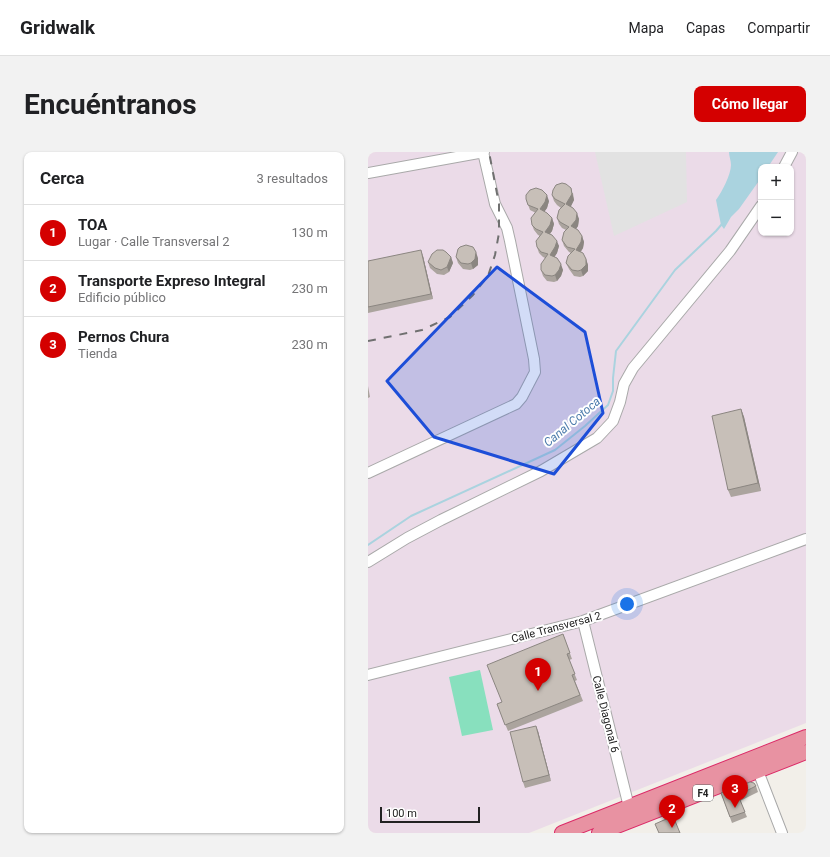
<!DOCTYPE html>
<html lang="es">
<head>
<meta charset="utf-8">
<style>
	:root { --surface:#fff; --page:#f2f2f2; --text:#202124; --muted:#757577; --line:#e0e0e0; --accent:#d40000 }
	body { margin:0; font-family:Roboto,sans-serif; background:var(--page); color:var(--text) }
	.controls { position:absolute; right:12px; top:12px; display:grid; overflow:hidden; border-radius:8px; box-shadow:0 1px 3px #0004 }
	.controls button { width:36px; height:36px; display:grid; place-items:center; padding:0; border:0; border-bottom:1px solid var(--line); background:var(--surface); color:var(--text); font:20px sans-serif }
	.scale { position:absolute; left:12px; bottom:10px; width:100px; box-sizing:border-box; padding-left:4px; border:2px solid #222; border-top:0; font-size:11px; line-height:14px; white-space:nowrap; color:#222; -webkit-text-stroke:3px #fff; paint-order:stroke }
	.you { position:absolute; left:259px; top:452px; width:14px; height:14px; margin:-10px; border:3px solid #fff; border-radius:50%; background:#1a73e8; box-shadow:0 0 0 6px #1a73e833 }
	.badge { display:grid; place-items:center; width:26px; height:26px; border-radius:50%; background:var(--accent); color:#fff; font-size:13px; font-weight:700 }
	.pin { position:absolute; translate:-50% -33px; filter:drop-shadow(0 1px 2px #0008) }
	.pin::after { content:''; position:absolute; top:21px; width:14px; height:12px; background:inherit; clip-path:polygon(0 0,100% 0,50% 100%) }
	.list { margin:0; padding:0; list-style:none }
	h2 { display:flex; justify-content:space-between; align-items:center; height:52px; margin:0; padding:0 16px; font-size:17px }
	h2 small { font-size:13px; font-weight:400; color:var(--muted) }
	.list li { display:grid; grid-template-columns:26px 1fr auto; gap:12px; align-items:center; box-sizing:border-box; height:56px; padding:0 16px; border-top:1px solid var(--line) }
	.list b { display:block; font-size:15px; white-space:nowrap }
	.list p { margin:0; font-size:13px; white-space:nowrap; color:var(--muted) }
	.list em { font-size:13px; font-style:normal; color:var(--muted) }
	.map { position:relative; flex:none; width:438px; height:681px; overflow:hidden; border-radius:8px }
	header { display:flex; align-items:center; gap:24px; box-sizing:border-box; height:56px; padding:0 20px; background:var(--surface); border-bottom:1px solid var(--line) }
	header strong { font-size:19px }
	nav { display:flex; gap:22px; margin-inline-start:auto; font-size:14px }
	.intro { display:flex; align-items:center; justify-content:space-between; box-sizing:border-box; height:96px; padding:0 24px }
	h1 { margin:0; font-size:28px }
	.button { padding:10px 18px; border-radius:8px; background:var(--accent); color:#fff; font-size:14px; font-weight:700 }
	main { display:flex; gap:24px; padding:0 24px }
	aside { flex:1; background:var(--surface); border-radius:8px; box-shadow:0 1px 3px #0004 }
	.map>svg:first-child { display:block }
	.industrial { fill:#ebdbe8; fill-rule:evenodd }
	.pitch { fill:#88e0be }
	.parking { fill:#e2e2e2 }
	.water { fill:#aad3df }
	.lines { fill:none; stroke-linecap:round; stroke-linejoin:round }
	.stream { stroke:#aad3df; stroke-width:2 }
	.minor-casing { stroke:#a9a9a9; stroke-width:12 }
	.highway-casing { stroke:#dc2a67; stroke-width:16 }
	.minor { stroke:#fff; stroke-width:10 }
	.highway { stroke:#e892a2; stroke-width:14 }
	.rail { stroke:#707070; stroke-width:2; stroke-dasharray:8 8; stroke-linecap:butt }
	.wall { fill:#aba49e }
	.shaded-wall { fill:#8b8681 }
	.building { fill:#c7bfb8; stroke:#8b8681 }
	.marked { fill:#1d4ed8; fill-opacity:0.2; stroke:#1d4ed8; stroke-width:3; stroke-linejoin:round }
	.labels { text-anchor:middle; stroke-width:4; stroke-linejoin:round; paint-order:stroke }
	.shield { fill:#fff; stroke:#646464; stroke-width:1 }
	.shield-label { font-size:10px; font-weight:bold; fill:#222 }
	.street-label { font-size:11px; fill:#222; stroke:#fff }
	.water-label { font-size:12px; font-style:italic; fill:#4a7aab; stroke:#fff }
</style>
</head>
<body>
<header>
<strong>Gridwalk</strong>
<nav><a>Mapa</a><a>Capas</a><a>Compartir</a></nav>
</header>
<div class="intro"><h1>Encuéntranos</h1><a class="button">Cómo llegar</a></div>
<main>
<aside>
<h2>Cerca<small>3 resultados</small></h2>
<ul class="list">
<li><span class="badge">1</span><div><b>TOA</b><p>Lugar · Calle Transversal 2</p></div><em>130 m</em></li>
<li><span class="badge">2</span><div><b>Transporte Expreso Integral</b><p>Edificio público</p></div><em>230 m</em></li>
<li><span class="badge">3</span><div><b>Pernos Chura</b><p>Tienda</p></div><em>230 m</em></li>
</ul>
</aside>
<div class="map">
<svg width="438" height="681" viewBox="0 0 438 681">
	<rect width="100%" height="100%" fill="#f2efe9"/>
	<path class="industrial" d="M0,0H438V571L161,681H0ZM393,15H423V81H393Z"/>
	<path class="pitch" d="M112,518L125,578L94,584L81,525Z"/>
	<path class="parking" d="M227,0H318L319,50L246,84Z"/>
	<path class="water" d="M361,0H410L400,15H393V26L371,57L363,65L356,77L353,73L348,48C354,40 363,22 363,13C363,9 361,4 361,0Z"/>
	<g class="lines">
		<path class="stream" d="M0,393L43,364L187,298L217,274L240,253L245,239V226L248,199L307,118L348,79L354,72"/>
		<defs>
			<path id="minor" d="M416,15L424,0
				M0,21L116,0
				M0,321L148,252L154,245L167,220L166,207L142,89L139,76L127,52L115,0
				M0,410L39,386L73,368L173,319L229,286L245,269L252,250L256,232L265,216L362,99L393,54
				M215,469L261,655
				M0,523L215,469L438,387
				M390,619L414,681"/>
			<path id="highway" d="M194,681L438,585
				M231,681L438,600"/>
		</defs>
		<use href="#minor" class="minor-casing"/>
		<use href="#highway" class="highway-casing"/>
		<use href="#minor" class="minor"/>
		<use href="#highway" class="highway"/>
		<path class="rail" d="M0,189L54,178L82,165L105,143L120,124L127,103L131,81V52L121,0"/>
	</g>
	<path class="wall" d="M205,41L206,48L203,54L211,67L210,74L208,77L214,84L216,90L215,96L213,100L218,107L220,113V119L215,124L212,125L206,124L201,117L198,111L203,101L201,100L196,94L194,88L198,78L194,76L191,72L189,66L193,56L189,53L186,49L184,43Z
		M158,47L181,49L179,56L176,60L184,66L186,72L184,79L182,82L191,94L189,101L186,105L195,118L193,124L189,129L186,130L179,129L175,124L173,118L177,106L175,105L171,101L169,95L172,84L170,83L166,78L164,73L168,61L162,58Z
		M55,104L65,147L0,161V109Z
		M83,105L85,111L81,120L76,123L69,122L62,116L60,110Z
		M88,105L110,106V113L105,117L102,118L95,117L90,111Z
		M0,234L2,245L0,246Z
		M373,257L376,265L393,339L363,345L360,338Z
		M195,482L204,507L201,508L209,528L207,529L215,549L140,579L129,552L134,550Z
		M170,579L183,629L157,636L155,630Z
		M388,634L390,640L372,649L379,665L364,671L353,641L368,636Z"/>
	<path class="shaded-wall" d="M203,36L206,48L201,58L198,52Z
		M179,43L181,49L179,56L174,63L172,57Z
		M209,61L211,67L210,74L206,80L203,74Z
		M184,66L186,72L184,79L179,85L177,80Z
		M214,84L216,90L215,96L210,103L208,98Z
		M189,89L191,94L189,101L184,109L182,103Z
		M53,98L55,104L65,147L63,142Z
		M108,100L110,106V113L105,117L103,111Z
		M83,105L85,111L81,120L79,115Z
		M218,107L220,113V119L215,124L213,118Z
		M193,112L195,118L193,124L189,129L187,123Z
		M373,257L376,265L393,339L390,331Z
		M168,574L170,579L183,629L181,623Z"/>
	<path class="building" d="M194,31L198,32L203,36L204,42L198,52L205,56L209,61L208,68L203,74L210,78L214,84L213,90L208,98L215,101L218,107V113L213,118L210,119L204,118L198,111L200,104L207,97L199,95L194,88L196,80L201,75L192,70L189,66L191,58L197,52L187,47L184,43L185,38L188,33Z
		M168,36L174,38L179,43L177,50L172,57L179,61L184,66L182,73L177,80L184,83L189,89L187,95L182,103L189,106L193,112L191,118L187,123L184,124L177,123L173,118V112L180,102L173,100L169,95L168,89L175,80L168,77L164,73L163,66L170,57L160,53L158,47V43L162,38Z
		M98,93L105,95L108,100L107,107L103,111L100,112L93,111L88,105L90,97L92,95Z
		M53,98L63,142L0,155V109Z
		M69,98H75L78,100L83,105L79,115L73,118L67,116L60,110L64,102Z
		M373,257L390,331L360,338L344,264Z
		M195,482L202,501L199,502L207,522L204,523L212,543L137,573L129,552L134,550L119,513Z
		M168,574L181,623L155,630L142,580Z
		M382,630L386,631L388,634L370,643L377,660L362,665L353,641L367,635L368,636Z
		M305,664L312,681H291L287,672Z"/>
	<path class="marked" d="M129,115L217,180L235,261L186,322L66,285L19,229Z"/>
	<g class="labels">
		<rect class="shield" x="325" y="633" width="20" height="16" rx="3"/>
		<g class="shield-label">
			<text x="335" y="645">F4</text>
		</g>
		<g class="street-label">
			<text transform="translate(188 475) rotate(-15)" y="4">Calle Transversal 2</text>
			<text transform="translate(238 562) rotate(76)" y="4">Calle Diagonal 6</text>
		</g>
		<g class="water-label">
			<text transform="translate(204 270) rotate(-40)" y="4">Canal Cotoca</text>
		</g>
	</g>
</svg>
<div class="controls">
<button>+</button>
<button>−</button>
</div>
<div class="scale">100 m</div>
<div class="you"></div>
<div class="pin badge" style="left:170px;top:539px">1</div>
<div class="pin badge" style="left:304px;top:676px">2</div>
<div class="pin badge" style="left:367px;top:656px">3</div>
</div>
</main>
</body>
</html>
